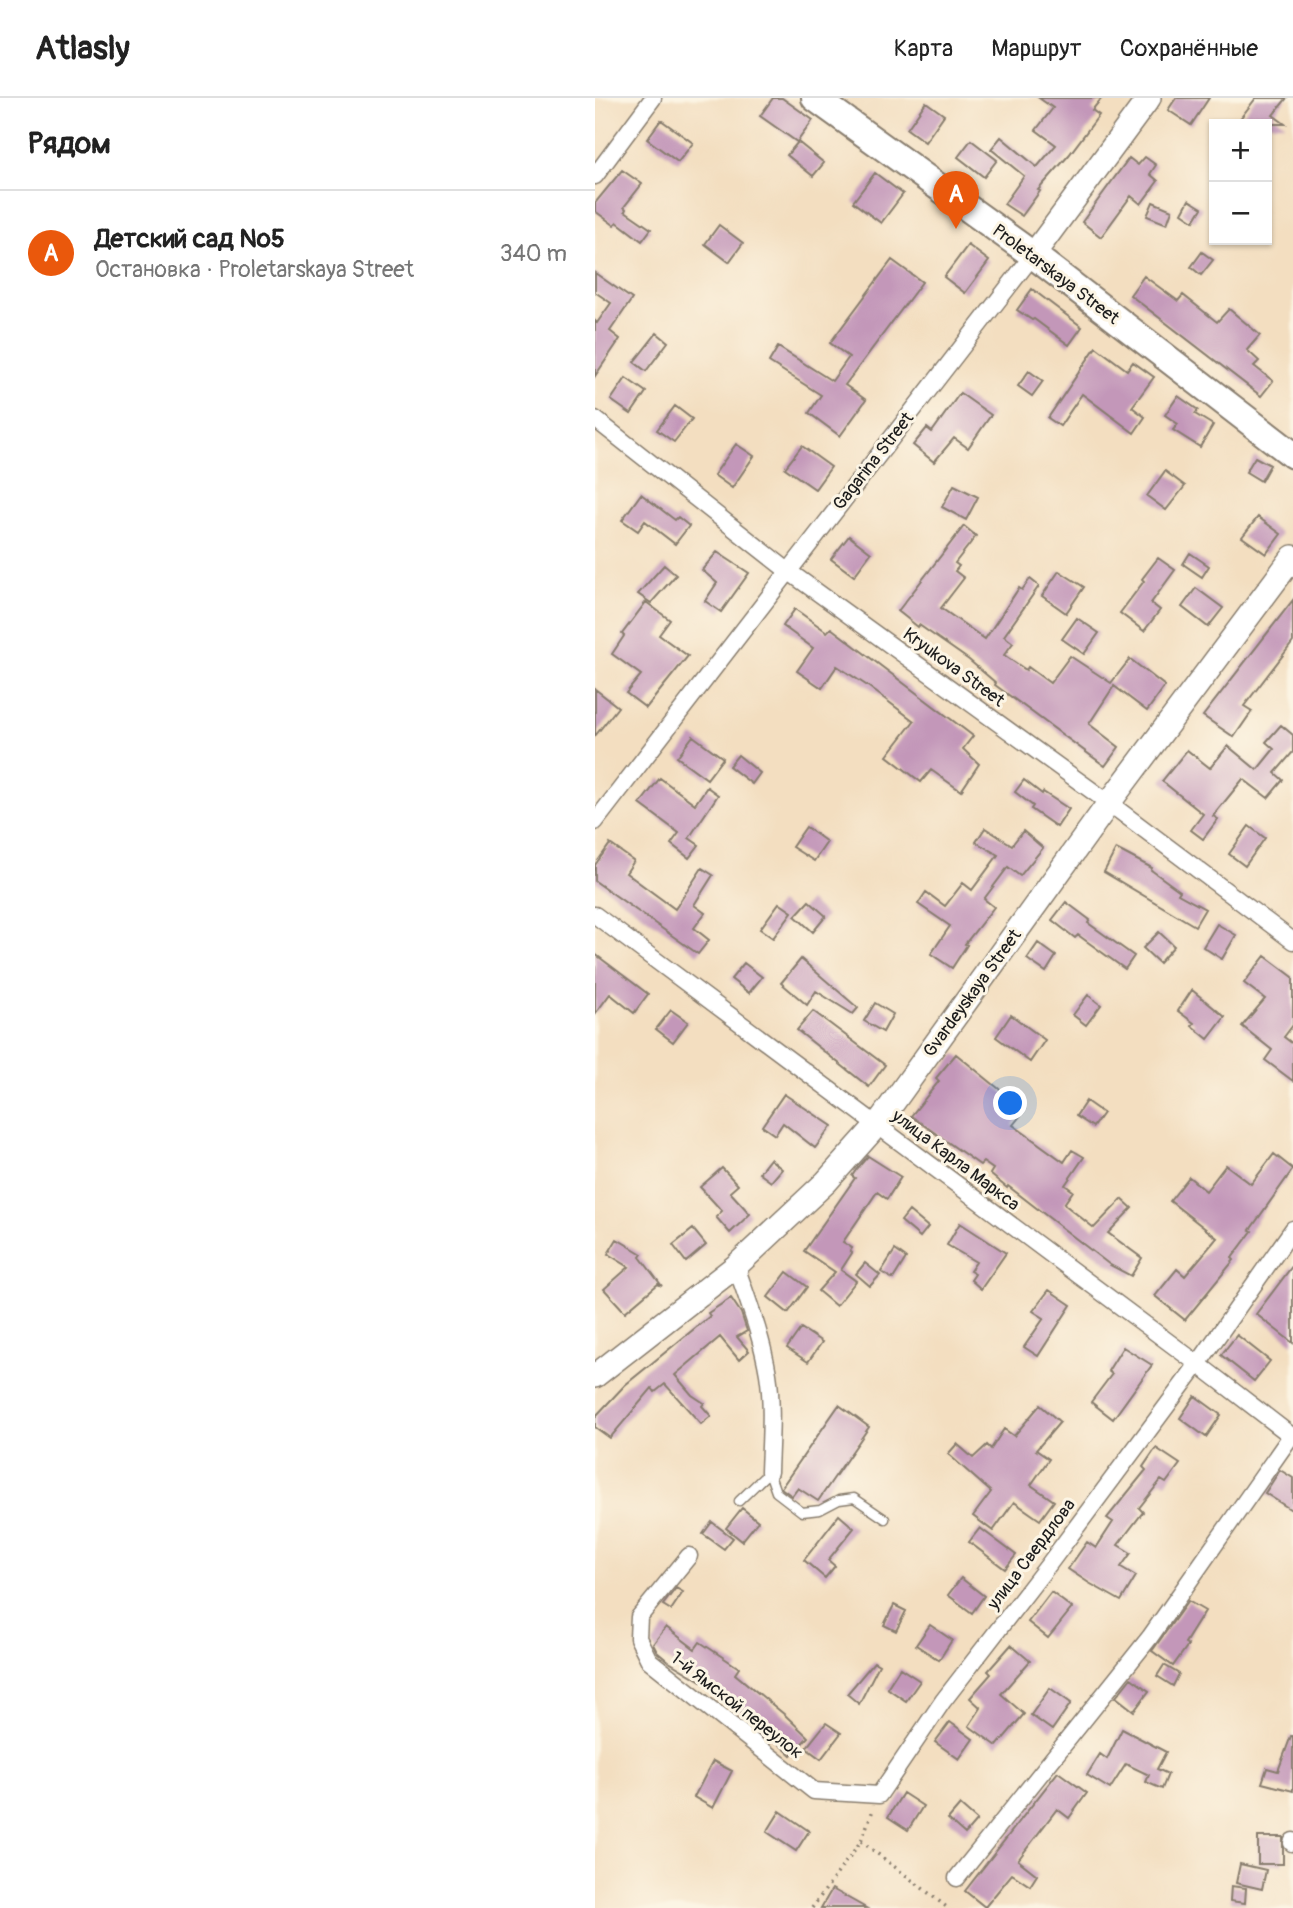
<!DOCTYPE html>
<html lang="ru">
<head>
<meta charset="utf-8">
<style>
	:root { --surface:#fff; --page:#f2f2f2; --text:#222; --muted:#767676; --line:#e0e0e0; --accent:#ea580c }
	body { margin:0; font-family:Pangolin,sans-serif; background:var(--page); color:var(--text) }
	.controls { position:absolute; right:21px; top:21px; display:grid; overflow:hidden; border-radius:0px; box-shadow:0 2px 5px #0004 }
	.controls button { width:63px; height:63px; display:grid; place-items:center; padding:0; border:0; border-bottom:2px solid var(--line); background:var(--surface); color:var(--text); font:35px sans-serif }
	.you { position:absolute; left:416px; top:1006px; width:24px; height:24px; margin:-18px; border:5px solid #fff; border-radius:50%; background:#1a73e8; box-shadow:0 0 0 10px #1a73e833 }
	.badge { display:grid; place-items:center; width:46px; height:46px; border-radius:50%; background:var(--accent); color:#fff; font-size:23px; font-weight:700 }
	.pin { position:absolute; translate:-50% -58px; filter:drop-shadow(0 2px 4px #0008) }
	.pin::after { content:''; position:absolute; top:37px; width:24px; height:21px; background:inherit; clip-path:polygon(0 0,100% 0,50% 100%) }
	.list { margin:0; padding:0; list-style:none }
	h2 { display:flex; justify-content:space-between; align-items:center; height:91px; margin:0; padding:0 28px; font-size:30px }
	h2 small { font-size:23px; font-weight:400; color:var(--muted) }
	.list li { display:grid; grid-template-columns:46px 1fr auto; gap:21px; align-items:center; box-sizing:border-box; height:126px; padding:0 28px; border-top:2px solid var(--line) }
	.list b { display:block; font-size:26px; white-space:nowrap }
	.list p { margin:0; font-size:23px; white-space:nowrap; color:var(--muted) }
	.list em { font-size:23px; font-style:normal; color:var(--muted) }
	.map { position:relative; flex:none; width:698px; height:1810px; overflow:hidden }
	header { display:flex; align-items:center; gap:42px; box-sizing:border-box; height:98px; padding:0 35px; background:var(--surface); border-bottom:2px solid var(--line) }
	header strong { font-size:33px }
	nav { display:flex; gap:38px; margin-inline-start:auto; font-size:24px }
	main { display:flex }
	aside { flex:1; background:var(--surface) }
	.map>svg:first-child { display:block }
	.building { fill:#c397b9 }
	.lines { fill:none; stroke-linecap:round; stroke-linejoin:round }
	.lane-casing { stroke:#887d6e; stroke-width:11 }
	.street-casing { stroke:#887d6e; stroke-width:19 }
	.secondary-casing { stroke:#887d6e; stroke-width:26 }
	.primary-casing { stroke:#887d6e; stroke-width:30 }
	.path { stroke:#887d6e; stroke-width:3.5; stroke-dasharray:2 5; stroke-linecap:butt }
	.lane { stroke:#fff; stroke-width:8 }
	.street { stroke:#fff; stroke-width:16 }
	.secondary { stroke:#fff; stroke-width:23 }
	.primary { stroke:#fff; stroke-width:26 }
	.labels { text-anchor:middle; stroke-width:6; stroke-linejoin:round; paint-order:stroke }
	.street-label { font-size:18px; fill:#1c1c1c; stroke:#fcf5e5 }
</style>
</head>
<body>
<header>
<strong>Atlasly</strong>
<nav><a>Карта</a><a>Маршрут</a><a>Сохранённые</a></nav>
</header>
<main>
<aside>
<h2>Рядом<small></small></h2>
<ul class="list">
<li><span class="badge">A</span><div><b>Детский сад №5</b><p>Остановка · Proletarskaya Street</p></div><em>340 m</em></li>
</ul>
</aside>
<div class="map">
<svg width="698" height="1810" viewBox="0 0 698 1810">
	<rect width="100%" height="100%" fill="#fcf5e5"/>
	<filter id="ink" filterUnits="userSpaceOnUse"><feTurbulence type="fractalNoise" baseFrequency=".0143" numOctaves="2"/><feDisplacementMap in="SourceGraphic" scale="14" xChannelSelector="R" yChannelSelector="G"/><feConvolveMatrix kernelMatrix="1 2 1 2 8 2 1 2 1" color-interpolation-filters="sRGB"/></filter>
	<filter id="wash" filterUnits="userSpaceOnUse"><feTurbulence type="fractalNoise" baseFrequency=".00686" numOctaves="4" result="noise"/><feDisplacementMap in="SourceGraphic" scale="28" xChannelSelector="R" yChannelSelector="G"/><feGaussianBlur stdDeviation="1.57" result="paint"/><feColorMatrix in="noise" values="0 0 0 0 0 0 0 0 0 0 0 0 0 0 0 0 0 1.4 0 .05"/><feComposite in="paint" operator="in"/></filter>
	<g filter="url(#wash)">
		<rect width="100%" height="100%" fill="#f3dec0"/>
		<g id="blocks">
			<path class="building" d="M178,0H187L218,22L202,44L165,18Z
				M444,0H507L497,12L504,17L474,57L443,92L445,93L427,118L409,106L429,78L396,51L406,39L442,69L461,47L441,32L458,10Z
				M581,0H614L596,27L573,12Z
				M661,0H692L678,17L690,26H641Z
				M331,4L349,17L330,44L312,31Z
				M66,22L98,45L83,64L52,41Z
				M376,42L402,62L389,79L363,59Z
				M203,44L229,65L218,78L192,57Z
				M550,59L561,67L555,76L563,83L546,106L536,98L506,139L487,124L534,60L543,67Z
				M27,72L47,86L29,109L31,111L30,113L56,131L47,143L22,124L19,127L0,113V105Z
				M280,75L308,96L286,125L258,104Z
				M594,102L607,110L599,123L587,115Z
				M558,104L577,112L572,126L552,118Z
				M124,127L148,145L134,164L110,146Z
				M373,147L394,163L370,195L349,179Z
				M607,154L618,162L606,177L596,169Z
				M297,162L327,184L250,287L271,302L245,338L214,315L226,297L174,264L183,249L237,283L254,259L235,245Z
				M0,175L37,201L15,233L25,241L0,278V223L2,225L16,205L0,194Z
				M549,178L583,203L588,197L622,224L634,211L665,237L652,252L664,263L659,268L678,283L666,298L535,197Z
				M437,191L487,229L474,247L439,221L437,222L422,212Z
				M62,235L73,244L51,273L39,264Z
				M501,249L532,272L538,264L559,279L537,309L550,319L539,335L487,296L465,328L453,320Z
				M434,273L448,283L437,298L423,288Z
				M31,280L51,294L36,316L16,302Z
				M365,295L396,317L373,350L359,340L339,364L318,347L332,330L337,334Z
				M583,298L603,312L600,316L618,327L605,349L578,332L583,326L570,317Z
				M80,308L97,321L79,344L62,332Z
				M141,346L159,358L137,390L119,377Z
				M207,348L236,369L220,391L190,370Z
				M660,359L675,367L666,383L651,374Z
				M570,373L590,388L571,412L552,398Z
				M359,387L383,399L371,422L347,409Z
				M46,396L80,422L83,419L94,428L80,446L50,423L43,433L27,422Z
				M663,419L686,436L671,456L647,439Z
				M369,428L381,438L360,465L364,468L360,473L369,480L346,510L390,541L424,490L427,492L435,481L444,488L409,538L418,545L409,557L431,572L433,569L455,585L475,558L516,585L535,561L570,588L552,613L519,588L494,626L524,649L510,668L400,587L401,585L374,562L324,527L323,529L303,513Z
				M254,438L276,455L259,478L236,461Z
				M122,454L154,475L126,514L110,503L122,485L107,472Z
				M595,455L614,468L607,479L588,466Z
				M563,460L580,472L556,505L565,512L549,533L525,515L549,483L547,481Z
				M69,467L81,477L56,505L43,496Z
				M464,473L489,489L471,515L447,498Z
				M601,490L628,510L613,529L587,509Z
				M698,502V544L649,608L657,613L639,639L608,618Z
				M51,504L75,522L64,537L93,558L51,610L31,595L46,577L17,556L29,538L27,536Z
				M200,511L232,534L236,530L378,638L368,651L384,666L366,693L336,672L326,684L292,658L319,623L274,589L242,568L227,590L202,573L218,550L188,528Z
				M482,520L504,535L489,556L467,541Z
				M0,591L23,609L0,638Z
				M686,627L698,637V654L680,675L688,682L673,700L648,681L618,718L623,721L608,741L596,732L608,716L567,683L592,652L615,670L633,648L662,672L679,651L671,644Z
				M98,638L128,660L112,681L82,659Z
				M143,657L165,675L157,686L134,668Z
				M65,680L100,706L112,689L123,697L94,740L104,747L94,760L76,746L84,735L45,706Z
				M429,682L447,696L448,694L474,711L462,729L436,711L438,708L420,694Z
				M654,728L670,740L650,768L634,756Z
				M211,729L232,744L219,763L197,749Z
				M390,730L417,747L428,733L448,750L425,778L413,769L389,801L399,809L370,846L372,847L357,870L336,856L355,828L323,806L331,794L350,808L368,785L377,792L403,757L381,744Z
				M15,746L39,763L31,775L80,811L107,770L118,777L99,807L110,815L99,830L114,842L103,856L0,783V767Z
				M521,751L557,770L556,772L585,793L583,796L610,811L600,828L509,774Z
				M214,803L231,818L218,834L200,818Z
				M471,804L495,822L493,825L539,858L530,871L483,837L480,840L457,822Z
				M184,805L197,814L178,840L165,831Z
				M622,826L641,837L627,861L608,849Z
				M564,834L579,848L564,865L548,850Z
				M443,845L461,858L451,874L432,861Z
				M0,856L53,896L39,915L15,896L0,916Z
				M670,858L698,879V927L689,939L698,946V983L670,962L677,952L647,928L670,901L649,885Z
				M206,861L263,910L258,916L221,893L212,907L186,885Z
				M149,865L167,879L154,895L136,881Z
				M597,892L630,919L613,941L597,928L599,925L583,913Z
				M493,897L506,907L491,927L478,917Z
				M280,905L298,916L288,934L269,923Z
				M76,912L93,924L78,944L61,931Z
				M218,913L290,967L274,989L202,932Z
				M416,917L450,942L435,964L401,939Z
				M361,956L430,1012L418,1027L469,1064L477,1052L489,1059L470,1087L478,1093L469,1106L499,1130L527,1101L537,1110L513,1135L547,1160L536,1178L515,1167L413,1088L412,1090L395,1076L398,1071L388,1064L385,1067L316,1018L344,983L341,980Z
				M189,996L237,1028L220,1050L188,1025L180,1037L167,1028Z
				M491,1003L508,1015L498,1029L481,1018Z
				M679,1056L698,1071L655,1132L657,1133L637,1160L639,1162L590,1222L560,1198L582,1171L590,1178L622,1140L575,1103L594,1079L611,1093L631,1067L656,1086Z
				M273,1058L306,1079L292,1101L282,1094L248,1144L257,1150L255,1153L257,1155L246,1172L261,1183L241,1208L223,1193L240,1174L209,1153L260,1080L257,1078L261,1072Z
				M175,1061L187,1071L176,1084L164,1075Z
				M127,1070L143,1087L135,1094L155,1116L135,1135L121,1119L127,1113L105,1089Z
				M314,1113L333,1129L325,1139L306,1123Z
				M365,1125L411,1155L386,1191L376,1182L380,1176L375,1173L381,1164L352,1147Z
				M98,1131L111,1147L91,1164L78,1147Z
				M22,1141L47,1156L45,1159L67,1188L63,1186L30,1214L9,1191L34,1169L13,1156Z
				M300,1152L311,1160L298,1181L286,1174Z
				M270,1165L285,1177L275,1188L261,1176Z
				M698,1167V1245L661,1216Z
				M192,1174L212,1189L193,1215L173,1199Z
				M454,1192L476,1207L443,1258L429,1249L449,1220L438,1213Z
				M136,1200L146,1215L152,1233L142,1239L154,1253L144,1262L125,1239L80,1277L97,1297L109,1305L107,1308L116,1318L106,1326L70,1286L60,1294L57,1290L15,1340L0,1329V1319L30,1287L115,1218L113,1215Z
				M206,1230L227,1244L213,1264L192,1250Z
				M642,1237L675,1263L659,1283L626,1257Z
				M528,1249L557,1267L518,1321L496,1304L517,1276L513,1273Z
				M600,1298L626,1317L611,1339L585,1320Z
				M244,1307L274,1329L223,1403L203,1390L197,1398L186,1390Z
				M445,1307L465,1324L441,1352L454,1361L436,1387L459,1403L445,1422L419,1404L398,1433L378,1418L396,1394L353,1356L362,1346L378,1360L392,1347L396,1351L409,1331L419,1338Z
				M561,1350L585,1366L571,1385L566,1382L544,1410L548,1414L523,1447L536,1455L526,1469L541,1478L526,1503L494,1485L473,1471L492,1444L501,1450L518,1424L512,1420L551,1372L548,1369Z
				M685,1372L698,1380V1413L670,1395Z
				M147,1410L163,1423L147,1443L131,1430Z
				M244,1417L259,1430L233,1462L240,1468L230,1480L209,1462Z
				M117,1424L138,1440L129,1451L108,1436Z
				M385,1430L421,1457L410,1471L374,1444Z
				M366,1480L389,1498L377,1515L353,1497Z
				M81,1490L88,1494L76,1512L68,1507Z
				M456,1494L477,1510L453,1540L433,1524Z
				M593,1503L610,1513L590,1545L593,1547L578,1568L557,1553Z
				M299,1507L311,1513L301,1533L289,1527Z
				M335,1527L357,1542L344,1562L321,1547Z
				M71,1529L100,1551L105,1544L144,1570L140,1576L190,1617L213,1639L196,1657L174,1637L173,1639L157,1628L159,1625L124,1598L126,1595L74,1564L62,1554L58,1546Z
				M416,1547L435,1563L406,1596L429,1616L402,1648L374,1628L386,1610L375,1600L396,1576L393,1573Z
				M279,1564L284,1567L264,1606L252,1596Z
				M569,1567L584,1576L578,1588L562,1578Z
				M305,1570L325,1583L311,1603L292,1590Z
				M536,1580L554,1593L539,1613L521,1599Z
				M455,1590L476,1605L457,1632L436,1617Z
				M355,1624L378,1641L364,1661L340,1644Z
				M231,1625L246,1635L226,1661L211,1650Z
				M527,1631L571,1654L562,1671L573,1676L567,1691L551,1684L554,1677L531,1666L515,1691L492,1677L505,1656L512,1661Z
				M696,1638H698V1693L667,1685L672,1670L683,1673Z
				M118,1663L137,1673L118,1710L99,1699Z
				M463,1674L492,1695L474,1720L462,1711L423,1762L442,1777L435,1788L417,1776L390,1809L370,1793Z
				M308,1695L328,1708L313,1732L293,1719Z
				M365,1707L382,1722L370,1736L353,1721Z
				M185,1713L214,1733L201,1753L172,1734Z
				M663,1739H688V1766H663Z
				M645,1766L671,1772L667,1791L641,1785Z
				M636,1788L651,1790L650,1805L635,1803Z
				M237,1791L271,1810H226Z"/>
		</g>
	</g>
	<g filter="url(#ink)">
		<use href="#blocks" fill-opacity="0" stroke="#887d6e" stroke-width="2"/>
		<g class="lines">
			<defs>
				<path id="lane" d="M144,1403L174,1374L181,1394L207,1414L225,1412L244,1402L259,1400L290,1421"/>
				<path id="street" d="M0,78L58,0
					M0,321L193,473L514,705L698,843
					M0,724L438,157
					M0,817L603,1266L698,1339
					M141,1168C153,1203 167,1239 173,1276C178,1308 175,1342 174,1374
					M94,1458L44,1519L43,1540L54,1562L219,1693L284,1697L348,1603L454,1466L603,1266L698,1131
					M697,1745L698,1743
					M362,1780L555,1539L696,1338"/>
				<path id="secondary" d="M438,157L554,0
					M0,1278L141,1168L231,1084L282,1027L514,705L698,459"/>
				<path id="primary" d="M220,0L438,157L698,357"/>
			</defs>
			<use href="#lane" class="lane-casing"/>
			<use href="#street" class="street-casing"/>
			<use href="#secondary" class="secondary-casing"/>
			<use href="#primary" class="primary-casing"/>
			<path class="path" d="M266,1743L353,1810
				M217,1810L266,1743L278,1712"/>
			<use href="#lane" class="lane"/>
			<use href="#street" class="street"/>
			<use href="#secondary" class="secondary"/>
			<use href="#primary" class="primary"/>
		</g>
	</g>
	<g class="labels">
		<g class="street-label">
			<text transform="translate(461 176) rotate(37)" y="6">Proletarskaya Street</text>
			<text transform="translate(278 363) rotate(-52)" y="6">Gagarina Street</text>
			<text transform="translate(359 569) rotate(36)" y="6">Kryukova Street</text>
			<text transform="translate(377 895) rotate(-54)" y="6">Gvardeyskaya Street</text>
			<text transform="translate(361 1062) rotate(37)" y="6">улица Карла Маркса</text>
			<text transform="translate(436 1456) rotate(-53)" y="6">улица Свердлова</text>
			<text transform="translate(142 1607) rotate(38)" y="6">1-й Ямской переулок</text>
		</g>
	</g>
</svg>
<div class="controls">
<button>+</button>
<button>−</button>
</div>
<div class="you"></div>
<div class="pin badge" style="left:361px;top:131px">A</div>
</div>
</main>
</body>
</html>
